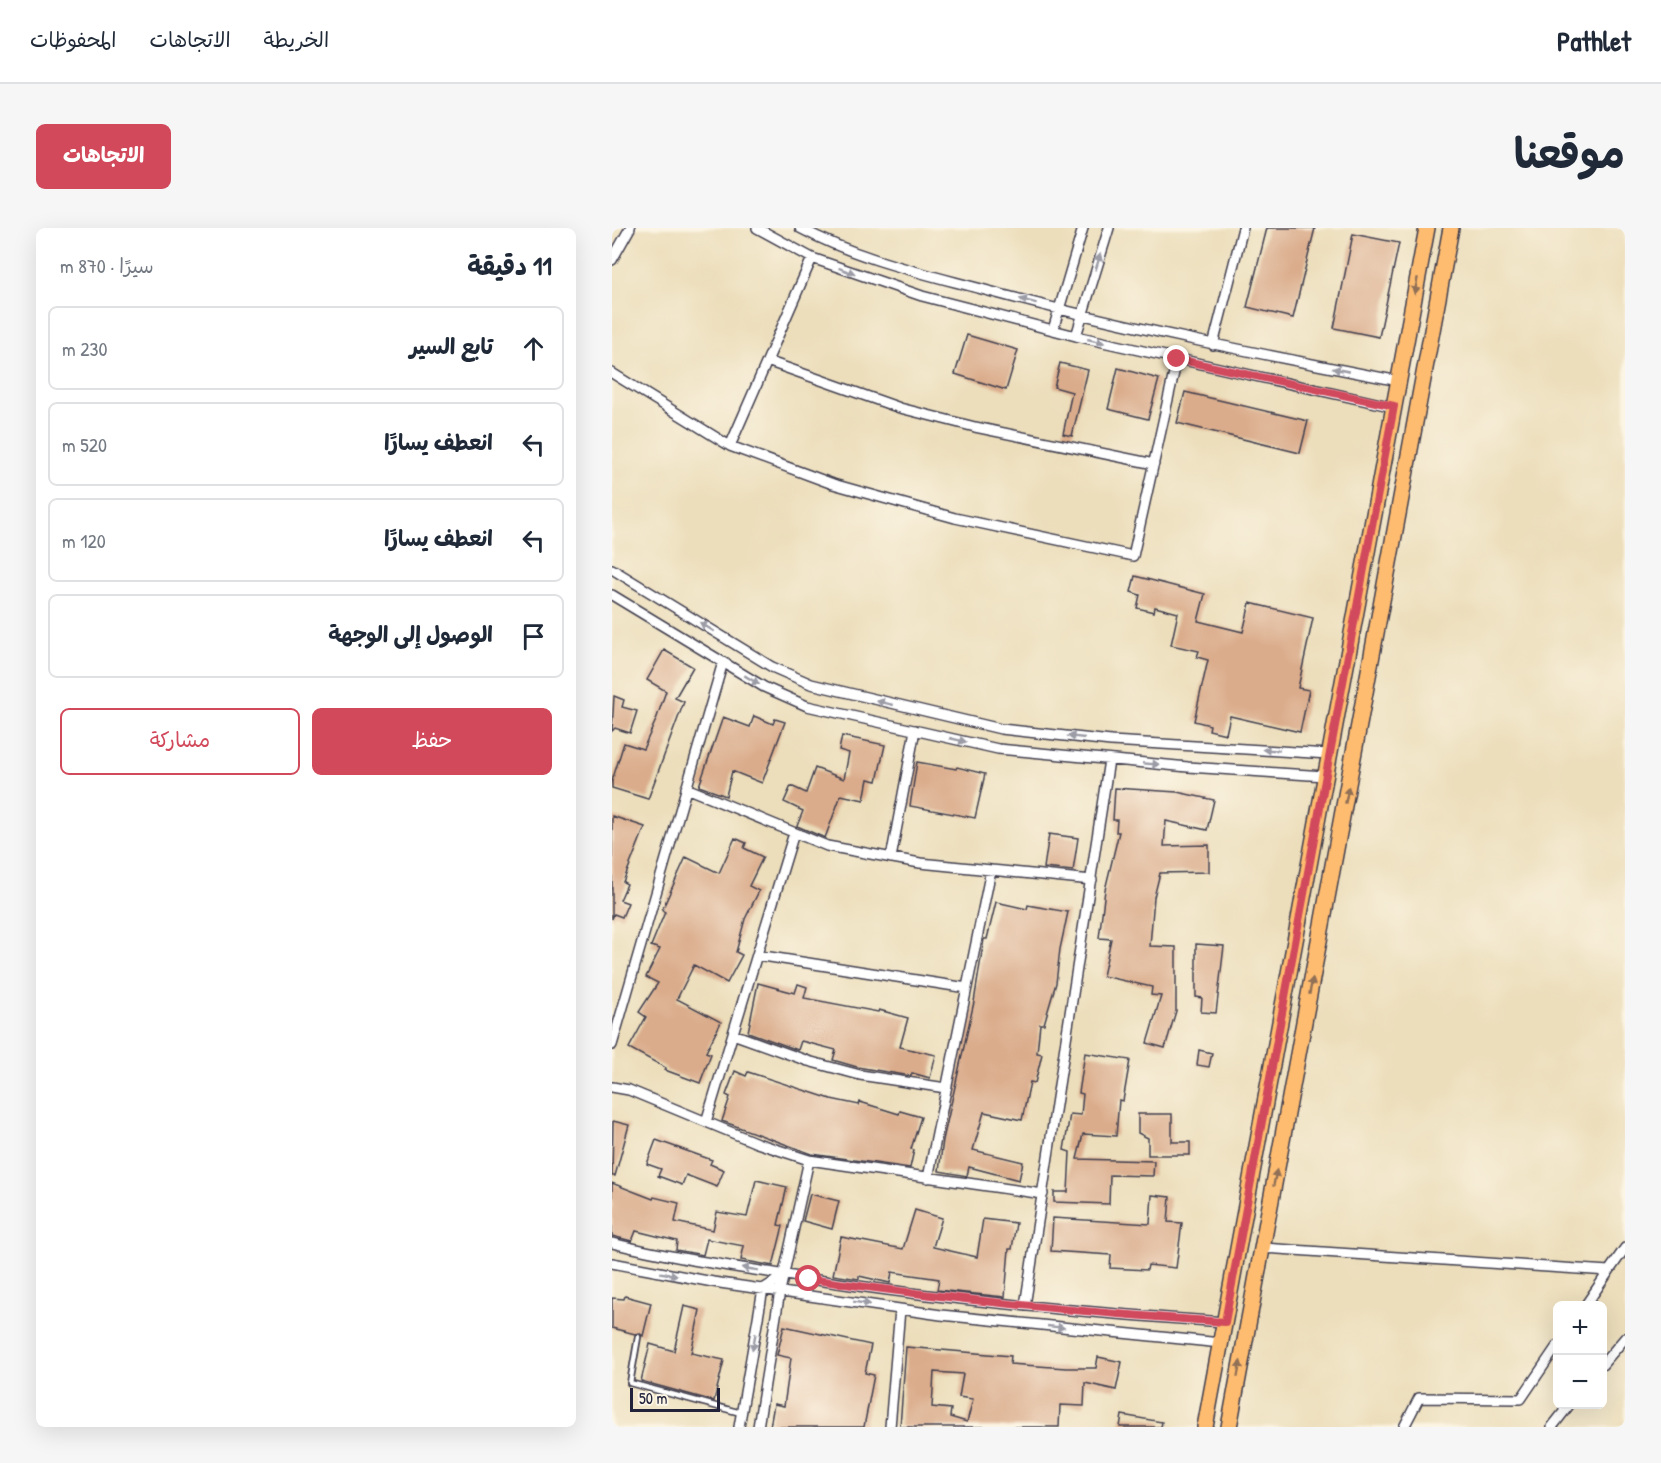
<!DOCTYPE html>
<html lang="ar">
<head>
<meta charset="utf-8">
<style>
	:root { --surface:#fff; --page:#f6f6f7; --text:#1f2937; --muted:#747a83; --line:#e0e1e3; --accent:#d1495b }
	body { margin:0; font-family:"Patrick Hand","Playpen Sans Arabic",sans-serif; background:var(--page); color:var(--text); direction:rtl }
	.controls { position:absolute; right:18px; bottom:18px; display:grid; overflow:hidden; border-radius:9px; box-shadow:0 6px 24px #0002 }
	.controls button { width:54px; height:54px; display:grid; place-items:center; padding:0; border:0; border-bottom:2px solid var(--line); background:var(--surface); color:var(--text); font:30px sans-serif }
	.scale { position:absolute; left:18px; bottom:15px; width:90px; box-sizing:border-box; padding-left:6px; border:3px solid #22223b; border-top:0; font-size:16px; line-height:21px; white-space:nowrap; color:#22223b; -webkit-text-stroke:4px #fcf5e5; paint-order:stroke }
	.stop { position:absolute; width:18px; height:18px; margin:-14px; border:4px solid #d1495b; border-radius:50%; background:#fff }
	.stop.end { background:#d1495b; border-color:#fff; box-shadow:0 2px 6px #0008 }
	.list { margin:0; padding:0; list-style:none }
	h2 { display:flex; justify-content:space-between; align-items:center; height:78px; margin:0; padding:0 24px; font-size:26px }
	h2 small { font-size:20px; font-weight:400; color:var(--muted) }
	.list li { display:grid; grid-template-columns:39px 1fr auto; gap:18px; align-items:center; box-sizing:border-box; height:84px; margin:0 12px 12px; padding:0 12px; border:2px solid var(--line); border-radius:9px }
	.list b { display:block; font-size:22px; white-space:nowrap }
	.list em { font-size:20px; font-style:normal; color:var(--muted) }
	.actions { display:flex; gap:12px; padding:18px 24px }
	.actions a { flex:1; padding:14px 0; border:2px solid var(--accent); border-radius:9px; text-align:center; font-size:21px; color:var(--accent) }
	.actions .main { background:var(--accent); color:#fff }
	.icon { flex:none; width:33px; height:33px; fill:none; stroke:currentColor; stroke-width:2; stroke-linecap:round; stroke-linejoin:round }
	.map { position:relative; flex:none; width:1013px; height:1199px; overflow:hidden; direction:ltr; border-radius:9px }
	header { display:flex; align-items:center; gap:36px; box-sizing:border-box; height:84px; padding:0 30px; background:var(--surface); border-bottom:2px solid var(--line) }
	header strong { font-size:28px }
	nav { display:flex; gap:33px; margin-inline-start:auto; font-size:21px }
	.intro { display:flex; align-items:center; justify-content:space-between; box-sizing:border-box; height:144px; padding:0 36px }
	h1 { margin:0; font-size:42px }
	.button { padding:15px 27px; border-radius:9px; background:var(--accent); color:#fff; font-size:21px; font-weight:700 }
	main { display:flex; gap:36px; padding:0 36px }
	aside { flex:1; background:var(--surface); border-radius:9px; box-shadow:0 6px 24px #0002 }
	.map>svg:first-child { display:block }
	.building { fill:#daac8b; fill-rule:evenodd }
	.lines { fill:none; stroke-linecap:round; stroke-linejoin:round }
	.lane-casing { stroke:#403e4e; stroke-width:8 }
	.street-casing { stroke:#403e4e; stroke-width:12 }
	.primary-casing { stroke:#403e4e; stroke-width:18 }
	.lane { stroke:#fff; stroke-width:4.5 }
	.street { stroke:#fff; stroke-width:9 }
	.primary { stroke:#febc70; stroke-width:15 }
	.oneway { fill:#9c9ca7 }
	.oneway2 { fill:#906f56 }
	.route { stroke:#d1495b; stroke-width:8 }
</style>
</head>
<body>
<header>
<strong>Pathlet</strong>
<nav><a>الخريطة</a><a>الاتجاهات</a><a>المحفوظات</a></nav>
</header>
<div class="intro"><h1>موقعنا</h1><a class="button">الاتجاهات</a></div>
<main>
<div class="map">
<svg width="1013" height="1199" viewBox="0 0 1013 1199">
	<rect width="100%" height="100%" fill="#fcf5e5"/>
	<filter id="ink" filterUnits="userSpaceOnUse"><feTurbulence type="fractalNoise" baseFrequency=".0167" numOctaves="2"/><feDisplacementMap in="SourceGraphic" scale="12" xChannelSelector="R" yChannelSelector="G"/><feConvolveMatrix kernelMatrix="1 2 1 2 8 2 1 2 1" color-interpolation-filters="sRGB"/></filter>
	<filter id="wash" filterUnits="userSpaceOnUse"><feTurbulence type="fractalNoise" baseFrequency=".008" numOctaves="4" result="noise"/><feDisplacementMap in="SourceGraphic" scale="24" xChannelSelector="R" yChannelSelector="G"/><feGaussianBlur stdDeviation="1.35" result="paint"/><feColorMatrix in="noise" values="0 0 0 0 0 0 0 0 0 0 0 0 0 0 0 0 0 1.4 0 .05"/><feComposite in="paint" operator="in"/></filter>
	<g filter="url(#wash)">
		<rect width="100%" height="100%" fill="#ecdebb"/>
		<g id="blocks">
			<path class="building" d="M655,0H703L681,90L635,79Z
				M741,6L787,15L767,109L722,100Z
				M355,107L406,122L394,162L343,146Z
				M448,135L476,142L460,208L451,206L460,164L442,159Z
				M506,140L547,151L536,191L496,181Z
				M573,164L696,193L688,225L565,195Z
				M523,348L593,366L586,393L631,404L638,375L701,390L686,460L697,462L688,504L618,488L614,506L597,502L598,497L582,493L596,432L585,429L587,423L559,417L566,385L543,379L542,384L525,380L528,367L519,364Z
				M52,422L81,439L63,470L72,474L36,571L0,560V553L12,515L31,521L44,492L54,463L35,452Z
				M2,468L12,472L10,479L25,483L18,505L3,500L0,503Z
				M142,488L161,496L163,491L173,494L150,555L120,543L114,568L87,558L111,489L138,499Z
				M230,508L273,517L265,553L256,551L252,572L229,567L213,610L185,598L191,583L172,574L179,558L194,565L203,540L232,551L237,525L227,522Z
				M305,534L344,541L345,539L373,546L363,590L298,578Z
				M503,560L565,564L602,572L595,602L554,593L552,618L597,617V644L548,645L542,669L538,718L564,719V783L553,820L535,815L549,768L539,767L540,759L491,748L499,711L487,710L493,662L507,604H504L505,592H501Z
				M0,588L33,599L11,654L15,656L8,672L16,675L10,689L2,686L0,691Z
				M437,606L466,610L461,643L432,640Z
				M123,610L134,615L132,620L151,629L137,658L147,663L133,691L124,724L130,727L115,755L82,737L65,771L109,794L94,824L99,826L88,855L53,842L54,840L17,820L34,789L27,784L46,755L34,749L48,721L39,718L53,684L50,682L74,629L107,645Z
				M384,674L415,681L416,677L456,684L448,721L444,755L432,796H428L425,825L430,826L423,855L418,854L410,892L372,884L361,922L411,934L407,952L357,939L355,948L327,943L331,912L362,774L372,711H375Z
				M584,716L612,718L604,785L589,784L590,770L584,769Z
				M146,755L183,765L186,756L195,759L192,770L266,784L267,782L296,790L288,819L324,827L318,850L300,845L299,848L245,839L221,832L224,822L189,813L186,822L136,804Z
				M587,822L600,825L597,839L585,837Z
				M473,825L518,832L511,873L507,872L504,908L471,906L465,931L542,933L541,948L498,947L497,976L442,974V964H456L458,924L452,922L458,886L469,887L471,866L467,865Z
				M123,843L134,848L136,844L219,871L247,877L248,874L287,886L288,883L309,889L299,921L302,922L298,940L200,926L110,893L118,869L114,867Z
				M526,886H560V914H578V927H536V910L526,905Z
				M1,893L17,897L3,948H0Z
				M44,912L100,932L98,936L112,942L105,959L74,947L70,957L46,948L49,941L35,936Z
				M144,952L175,959L166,997L171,998L161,1038L129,1032L132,1018L95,1011L91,1027L64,1022L65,1013L24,1003L20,1013L0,1008V955L41,971L42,969L67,975L63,994L101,1002L105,984L135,989Z
				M198,966L227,973L220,1001L191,993Z
				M540,967L558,969L556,994L570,995L564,1040L536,1037L535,1042L498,1040L499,1027L439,1023L441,990L538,996Z
				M303,982L330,990L321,1019L365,1029L371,991L404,995L400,1021H397L393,1069L325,1062L327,1051L280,1044L278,1055L247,1048V1051L221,1047L229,1009L291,1021Z
				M13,1068L39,1075L31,1108L27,1105L23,1106L0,1100V1070L12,1071Z
				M72,1078L88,1082L79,1125L112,1132L102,1173L29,1153L38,1116L62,1123Z
				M172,1098L259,1117L253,1145L262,1147L252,1199H158L162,1176L172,1178L179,1130L165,1127Z
				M294,1119L399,1128L398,1136L454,1140H484L486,1129L510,1134L504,1162L473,1155L472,1178L448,1177L447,1199H288ZM322,1144L351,1146L347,1169L361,1171L355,1194L338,1189L339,1181L320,1179Z
				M510,1187L550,1194L549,1199H508Z"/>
		</g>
	</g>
	<g filter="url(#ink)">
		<use href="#blocks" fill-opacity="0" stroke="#403e4e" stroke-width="1.5"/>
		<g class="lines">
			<defs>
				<path id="lane" d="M26,1109L18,1155L129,1185"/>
				<path id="street" d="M145,0L200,30L310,68L464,108L782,179
					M188,0C246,31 310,45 373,62C510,99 648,126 787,153
					M0,32L18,0
					M441,102L471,0
					M464,108L497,0
					M601,117L631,0
					M155,133L288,180L363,199L542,236
					M0,145L118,218L221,256L343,290L521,328L565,131
					M118,218L200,30
					M0,341L160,439L199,456L389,501L499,513L717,526
					M0,367L152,459L195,478L386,521L576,539L713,548
					M74,560L215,618L308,635L480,652
					M279,630L303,502
					M145,727L355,760
					M121,806L196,833L248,847L334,860
					M0,817L111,434
					M0,859L17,862L145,915L197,932L431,966
					M94,894L182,605
					M316,950L379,642
					M0,1015C51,1028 104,1036 156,1044C308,1070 460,1084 613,1094
					M650,1020L997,1043L1013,1020
					M0,1035L101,1054L329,1087L609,1115
					M413,1078L497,532
					M973,1078L997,1043
					M990,1137L1013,1110
					M127,1199L151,1061L173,1047
					M146,1199L168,1063L197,932
					M278,1199L288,1081
					M792,1199L807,1170L909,1171L945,1118
					M940,1199L958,1176"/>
				<path id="primary" d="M593,1199L815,0
					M617,1199L839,0"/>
			</defs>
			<use href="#lane" class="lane-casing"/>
			<use href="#street" class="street-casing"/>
			<use href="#primary" class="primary-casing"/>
			<use href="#lane" class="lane"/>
			<use href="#street" class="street"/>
			<use href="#primary" class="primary"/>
		</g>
		<defs><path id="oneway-solid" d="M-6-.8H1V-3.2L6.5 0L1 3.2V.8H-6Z" transform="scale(1.5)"/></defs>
		<g class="oneway">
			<use href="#oneway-solid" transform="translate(486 34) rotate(-73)"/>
			<use href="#oneway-solid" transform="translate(235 43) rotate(20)"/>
			<use href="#oneway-solid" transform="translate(416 73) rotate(-165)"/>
			<use href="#oneway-solid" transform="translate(484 113) rotate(13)"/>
			<use href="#oneway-solid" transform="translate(729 142) rotate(-169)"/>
			<use href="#oneway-solid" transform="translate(95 399) rotate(-148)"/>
			<use href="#oneway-solid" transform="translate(140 452) rotate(31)"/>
			<use href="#oneway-solid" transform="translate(273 475) rotate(-166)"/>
			<use href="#oneway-solid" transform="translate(464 509) rotate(-174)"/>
			<use href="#oneway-solid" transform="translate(346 512) rotate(13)"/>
			<use href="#oneway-solid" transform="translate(659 522) rotate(-177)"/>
			<use href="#oneway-solid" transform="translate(539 536) rotate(5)"/>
			<use href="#oneway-solid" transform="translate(138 1041) rotate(-171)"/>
			<use href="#oneway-solid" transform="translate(57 1046) rotate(9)"/>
			<use href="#oneway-solid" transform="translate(250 1075) rotate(9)"/>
			<use href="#oneway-solid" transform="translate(444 1099) rotate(6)"/>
			<use href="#oneway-solid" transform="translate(142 1114) rotate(100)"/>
		</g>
		<g class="oneway2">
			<use href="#oneway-solid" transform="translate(804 58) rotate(101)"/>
			<use href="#oneway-solid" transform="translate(735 567) rotate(-79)"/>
			<use href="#oneway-solid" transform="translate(699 758) rotate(-79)"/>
			<use href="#oneway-solid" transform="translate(663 950) rotate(-79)"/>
			<use href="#oneway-solid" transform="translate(627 1141) rotate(-79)"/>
		</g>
	</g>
	<g class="lines" filter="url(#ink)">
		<path class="route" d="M197,1051C336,1071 474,1085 613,1094L782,178L565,131"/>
	</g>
</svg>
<div class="controls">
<button>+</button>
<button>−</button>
</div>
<div class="scale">50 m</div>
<div class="stop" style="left:197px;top:1051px"></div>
<div class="stop end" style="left:565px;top:131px"></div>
</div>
<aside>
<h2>11 دقيقة<small>سيرًا · 870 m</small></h2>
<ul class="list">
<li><svg class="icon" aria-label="ahead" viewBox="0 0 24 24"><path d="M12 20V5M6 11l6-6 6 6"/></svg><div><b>تابع السير</b></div><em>230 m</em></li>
<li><svg class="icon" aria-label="left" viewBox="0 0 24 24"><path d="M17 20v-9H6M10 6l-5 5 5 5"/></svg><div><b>انعطف يسارًا</b></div><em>520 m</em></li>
<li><svg class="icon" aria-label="left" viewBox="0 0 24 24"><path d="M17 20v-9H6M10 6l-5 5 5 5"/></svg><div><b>انعطف يسارًا</b></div><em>120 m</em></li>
<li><svg class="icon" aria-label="arrive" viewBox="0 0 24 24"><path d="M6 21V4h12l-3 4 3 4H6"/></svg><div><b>الوصول إلى الوجهة</b></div></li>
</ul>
<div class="actions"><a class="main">حفظ</a><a>مشاركة</a></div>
</aside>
</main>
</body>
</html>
